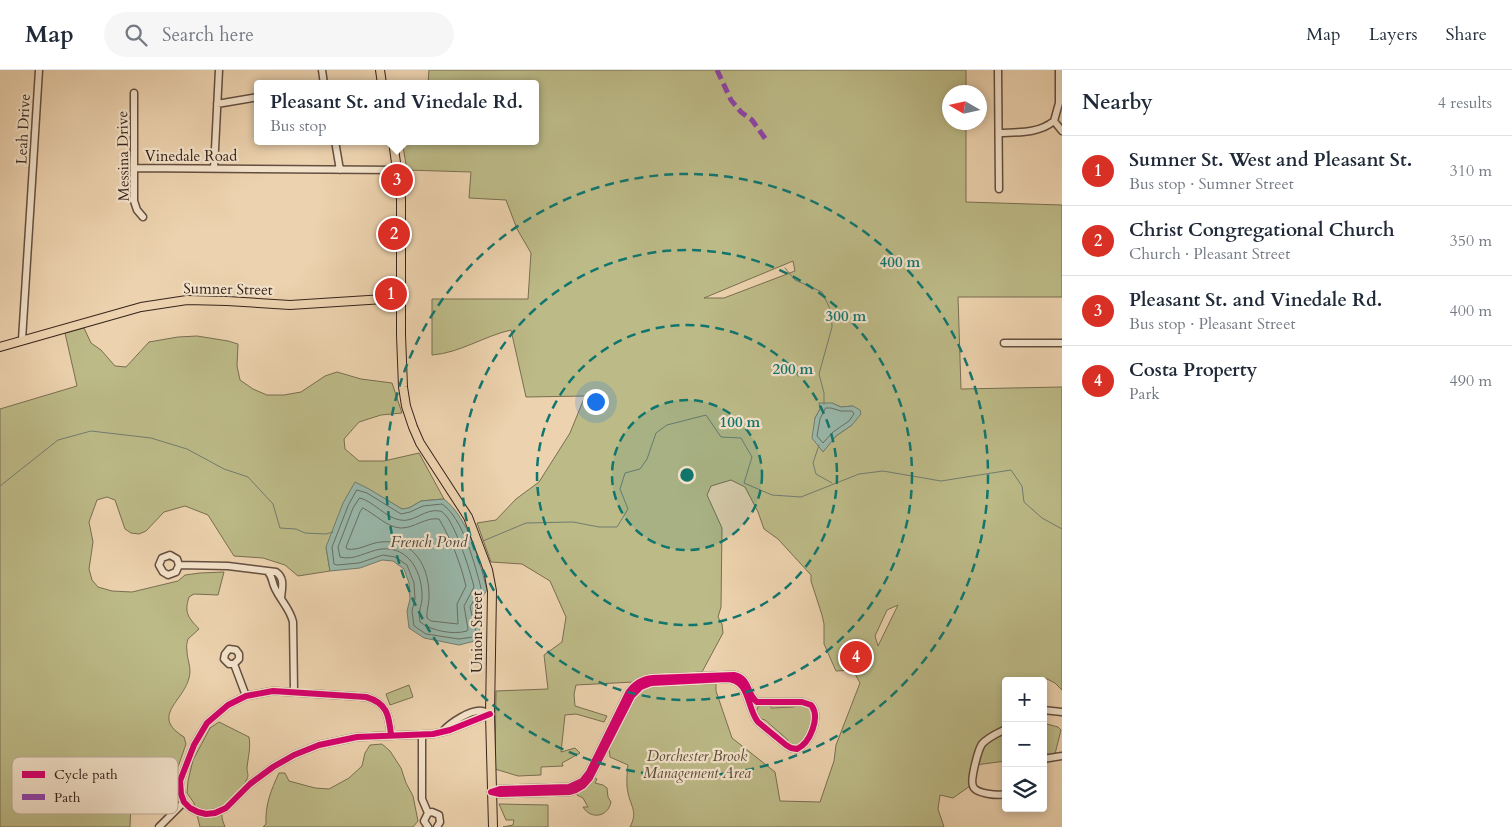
<!DOCTYPE html>
<html lang="en">
<head>
<meta charset="utf-8">
<style>
	:root { --surface:#fff; --page:#f6f6f7; --text:#1f2937; --muted:#747a83; --line:#e0e1e3; --accent:#d93025 }
	body { margin:0; font-family:Cardo,serif; background:var(--page); color:var(--text) }
	.controls { position:absolute; right:15px; bottom:15px; display:grid; overflow:hidden; border-radius:5px; box-shadow:0 2px 8px #0003 }
	.controls button { width:45px; height:45px; display:grid; place-items:center; padding:0; border:0; border-bottom:1px solid var(--line); background:var(--surface); color:var(--text); font:25px sans-serif }
	.compass { position:absolute; left:942px; top:15px; width:45px; height:45px; border-radius:50%; background:var(--surface); box-shadow:0 2px 8px #0003; rotate:279deg }
	.you { position:absolute; left:595px; top:331px; width:18px; height:18px; margin:-12px; border:4px solid #fff; border-radius:50%; background:#1a73e8; box-shadow:0 0 0 8px #1a73e833 }
	.badge { display:grid; place-items:center; width:32px; height:32px; border-radius:50%; background:var(--accent); color:#fff; font-size:16px; font-weight:700 }
	.pin { position:absolute; translate:-50% -50%; border:2px solid #fff; box-shadow:0 1px 5px #0006 }
	.popup { position:absolute; left:254px; top:10px; width:285px; height:65px; box-sizing:border-box; display:grid; place-content:center; border-radius:5px; background:var(--surface); filter:drop-shadow(0 1px 4px #0005); font-size:16px; white-space:nowrap; color:var(--muted) }
	.popup b { font-size:19px; color:var(--text) }
	.popup::after { content:''; position:absolute; left:50%; top:100%; margin-left:-10px; border:10px solid transparent; border-top-color:var(--surface) }
	.list { margin:0; padding:0; list-style:none }
	h2 { display:flex; justify-content:space-between; align-items:center; height:65px; margin:0; padding:0 20px; font-size:21px }
	h2 small { font-size:16px; font-weight:400; color:var(--muted) }
	.list li { display:grid; grid-template-columns:32px 1fr auto; gap:15px; align-items:center; box-sizing:border-box; height:70px; padding:0 20px; border-top:1px solid var(--line) }
	.list b { display:block; font-size:19px; white-space:nowrap }
	.list p { margin:0; font-size:16px; white-space:nowrap; color:var(--muted) }
	.list em { font-size:16px; font-style:normal; color:var(--muted) }
	.icon { flex:none; width:28px; height:28px; fill:none; stroke:currentColor; stroke-width:2; stroke-linecap:round; stroke-linejoin:round }
	.map { position:relative; flex:none; width:1062px; height:757px; overflow:hidden }
	header { display:flex; align-items:center; gap:30px; box-sizing:border-box; height:70px; padding:0 25px; background:var(--surface); border-bottom:1px solid var(--line) }
	header strong { font-size:24px }
	nav { display:flex; gap:28px; margin-inline-start:auto; font-size:18px }
	.search { width:350px; height:45px; background:var(--page); display:flex; align-items:center; gap:12px; box-sizing:border-box; padding:0 18px; border-radius:28px; color:var(--muted); font-size:19px }
	main { display:flex }
	aside { flex:1; background:var(--surface) }
	.map>svg:first-child { display:block }
	.green { fill:#bcba87; stroke:#796e51; fill-rule:evenodd }
	.water { fill:#99b8ab; stroke:#717c71 }
	.lines { fill:none; stroke-linecap:round; stroke-linejoin:round }
	.shore { stroke:#686e63; stroke-width:1 }
	.stream { stroke:#717c71; stroke-width:1 }
	.minor-casing { stroke:#644f40; stroke-width:9 }
	.major-casing { stroke:#36231b; stroke-width:10 }
	.minor { stroke:#f3e2ca; stroke-width:6 }
	.major { stroke:#ecd2ae; stroke-width:8 }
	.quiet { stroke:#8e44ad; stroke-width:5; stroke-dasharray:10 5; stroke-linecap:butt }
	.cycleway-casing { stroke:#f3e2ca; stroke-width:9 }
	.cycleway { stroke:#d6006c; stroke-width:6 }
	.ring { fill:none; stroke:#0f766e; stroke-width:2.5; stroke-dasharray:9 6 }
	.labels { text-anchor:middle; stroke-width:4.5; stroke-linejoin:round; paint-order:stroke }
	.street-label { font-size:15px; fill:#36231b; stroke:#f3e2ca }
	.park-label { font-size:15px; font-style:italic; fill:#584936; stroke:#f3e2ca }
	.water-label { font-size:16px; font-style:italic; fill:#4f483f; stroke:#f3e2ca }
	.key { fill:#f3e2ca; stroke:#baa996; stroke-width:1 }
	.key-label { font-size:14px; fill:#36231b }
	.centre { fill:#0f766e; stroke:#f3e2ca; stroke-width:2.5 }
	.ring-label { font-size:15px; text-anchor:middle; font-weight:bold; fill:#0f766e; stroke:#f3e2ca; stroke-width:4.5; stroke-linejoin:round; paint-order:stroke }
</style>
</head>
<body>
<header>
<strong>Map</strong>
<div class="search"><svg class="icon" aria-label="search" viewBox="0 0 24 24"><circle cx="10" cy="10" r="6"/><path d="M15 15l6 6"/></svg>Search here</div>
<nav><a>Map</a><a>Layers</a><a>Share</a></nav>
</header>
<main>
<div class="map">
<svg width="1062" height="757" viewBox="0 0 1062 757">
	<rect width="100%" height="100%" fill="#ecd2ae"/>
	<filter id="stains"><feTurbulence type="fractalNoise" baseFrequency=".004" numOctaves="4"/><feColorMatrix values="0 0 0 0 .2 0 0 0 0 .09 0 0 0 0 .02 0 0 0 .5 -.17"/></filter>
	<radialGradient id="worn" r=".72"><stop offset=".6" stop-color="#630" stop-opacity="0"/><stop offset="1" stop-color="#630" stop-opacity=".3"/></radialGradient>
	<path class="green" d="M429,0H966V22H949V52L966,53V132L1062,135V227H958L961,319L1062,317V620L1055,613L1047,609L1038,608L1031,611H1006V691L975,695L969,713L970,716L953,728L940,725L938,739L944,757H630C638,742 631,737 628,723C626,714 627,704 628,695L610,687L609,678L621,653L624,649L636,626L648,616L716,613V621L732,668L775,702L780,731L820,732L834,691L836,675L860,613L853,600L836,601L824,574V554L822,545L811,511V505L778,469L764,459L758,442L745,417L731,410L711,416L707,425L722,458L721,537L718,547L722,554L723,563L702,602L650,605L634,612L576,615L574,624L575,636L607,646L604,652L576,644L565,645L561,682L575,678L580,683L562,693L563,696L541,697V705L518,706L495,699L496,621L548,619L544,585L562,572L566,547L550,511L522,494L491,492L477,453L496,450L516,429L539,412L570,363L585,326L526,327L511,260C484,266 460,283 432,285V229H528L531,183L517,159L506,130L469,128L471,102L407,100L402,71H536V14H428ZM793,191L795,201L724,228H704ZM832,333L841,337L853,336L852,355L836,366L823,381L815,348L820,339ZM898,535L878,576L875,566L887,540Z
		M84,258L91,273L101,280L115,296L126,297L149,272L178,267L197,266L228,271L238,274L237,296L240,310L253,319L267,325H284L301,322L325,306L337,302L361,309L392,313L402,343L381,345L359,352L344,369L345,379L359,391H384L419,383L444,429L421,431L409,438L402,439L383,428L326,477L330,501L298,506L285,495L263,488L234,486L208,445L185,436L164,442L146,461L139,464L131,463L125,459L115,430L107,427L97,430L89,452L93,472L89,499L92,510L98,517L112,521L132,522L178,511L185,505L200,503L224,502L218,525L194,524L189,527C184,543 188,547 199,559L188,569C187,572 186,577 187,581C187,590 192,598 189,608C183,632 150,646 184,667L186,674L178,697C161,695 153,694 138,703L137,710L145,716L143,727L131,731L130,757H0V339L77,316L65,263Z
		M409,615L413,627L390,635L386,624Z
		M798,633H803L813,641L811,658L801,675L793,677L786,672L788,670L765,650L758,648L756,642L758,637L763,634L771,635V638L794,637Z
		M219,652L249,667C251,678 248,687 247,698C247,702 249,705 247,709C237,730 213,729 225,757H200L194,733L187,723L188,711L193,690L210,658Z
		M1043,653L1058,657L1061,660L1055,684L1043,686Z
		M382,674L390,681L401,698L406,713L413,726L418,751L413,757H263L266,754C265,735 271,720 279,703H285L289,711L315,718L329,719L349,708L362,696L365,683L370,675Z
		M595,708L597,709L595,713L603,715L607,718L608,727L611,732C608,747 591,750 583,737H588L583,728L577,725L578,721Z
		M499,734L548,735V757H503L513,755L514,750H506Z"/>
	<path class="water" d="M819,333H832L841,337L853,336L860,340L861,344L852,355L836,366L823,382L812,368L815,348L820,339Z
		M355,412L369,419L402,439L409,438L421,431L444,429C469,449 479,490 487,520L475,538L481,565L475,571L459,575L424,568L409,558L407,541L410,529L409,513L404,499L393,491L382,490L360,498L330,501L326,477L343,433Z"/>
	<g class="lines">
		<path class="shore" d="M826,338H831L841,341H852L854,344L849,351L833,362L823,373L817,366L820,349Z
			M357,420L367,423L401,444L410,442L423,436L442,434C463,448 475,495 481,518L470,537L476,562L473,567L459,569L426,564L414,556L412,541L415,529L414,513L407,495L395,487L383,485L359,493L337,495L334,494L332,477L348,436Z
			M360,428C373,431 386,448 400,450C414,453 425,438 440,441C453,444 471,504 474,517L464,536L468,559L467,561C453,565 432,561 420,552C418,542 421,538 422,529C423,504 410,476 381,479C367,481 354,491 340,487L338,477L353,438Z
			M363,438C375,444 388,458 401,458C415,458 425,447 439,449C452,471 460,492 466,516L457,534L458,554L431,551L427,548C426,541 429,535 429,528C430,499 415,468 381,472C369,473 359,481 347,479L346,477L360,442Z"/>
		<path class="stream" d="M785,198L795,210L822,222L831,241L832,257L819,304L824,323V334
			M819,375L813,393L816,404L832,413
			M0,416L58,370L91,361L151,368L187,379L224,399L248,407L273,434L280,458L296,459L305,463L326,464L333,462
			M483,471L526,453L573,452L599,457H617L628,439L620,419L625,403L640,399L647,389L656,363L667,355L706,345L721,367L741,368L752,387L744,413L772,425L801,427L859,404L883,401L941,411L1011,400L1022,416L1024,432L1042,448L1062,459"/>
		<defs>
			<path id="minor" d="M322,0L324,14
				M998,0L999,119
				M134,23V131L137,140L143,147
				M217,34L258,27
				M1054,51L1062,61
				M999,63C1017,62 1038,64 1054,51L1059,33V0
				M335,71L340,100
				M134,98L398,100
				M214,99L219,0
				M22,270L39,0
				M1004,273H1062
				M179,495L177,489L170,485L162,488L159,495L163,502L168,505L176,502L179,495L228,496L276,502C285,508 282,518 281,528
				M268,502C272,506 272,511 274,516C279,529 290,538 293,552L294,621
				M234,594L239,589V584L236,580L229,579L225,584L224,589L229,594H234L246,626
				M734,605C751,609 746,624 757,632H802L811,635C821,647 810,673 797,679L791,678L786,675L758,652C746,637 751,610 726,609L651,613L641,617L632,626L590,708L583,716L576,720L569,722L500,724L491,722L500,719L569,717L582,711L589,702L628,623C634,614 642,609 653,608Z
				M1043,640L1062,642
				M1006,659C998,663 988,667 982,674C978,680 970,710 973,716C975,724 999,726 1006,724
				M443,661C450,653 471,639 482,641C485,641 487,643 490,644
				M391,665C389,645 387,633 366,627L273,621L246,626L228,635L207,653L194,675L180,711L181,724L184,732L190,738L198,742L206,744L215,743L226,738L250,714L273,697L294,685L319,675L357,667L433,664L450,660L490,644
				M422,665V729L428,743
				M1043,689L1062,686
				M428,743L432,742L439,745L440,752L437,757
				M428,743L424,751L428,757
				M159,757L184,732"/>
			<path id="major" d="M380,0L382,14
				M393,71L401,129V265L403,317L406,336L413,357L420,373L468,447L488,500L492,521L490,644L493,757
				M0,277L141,237L187,230L227,231L290,235L400,228"/>
		</defs>
		<use href="#minor" class="minor-casing"/>
		<use href="#major" class="major-casing"/>
		<use href="#minor" class="minor"/>
		<use href="#major" class="major"/>
		<path class="quiet" d="M717,0L731,30L741,42L752,50L767,71"/>
		<defs>
			<path id="cycleway" d="M734,605C751,609 746,624 757,632H802L811,635C821,647 810,673 797,679L791,678L786,675L758,652C746,637 751,610 726,609L651,613L641,617L632,626L590,708L583,716L576,720L569,722L500,724L491,722L500,719L569,717L582,711L589,702L628,623C634,614 642,609 653,608Z
				M391,665C389,645 387,633 366,627L273,621L246,626L228,635L207,653L194,675L180,711L181,724L184,732L190,738L198,742L206,744L215,743L226,738L250,714L273,697L294,685L319,675L357,667L433,664L450,660L490,644"/>
		</defs>
		<use href="#cycleway" class="cycleway-casing"/>
		<use href="#cycleway" class="cycleway"/>
	</g>
	<circle cx="687" cy="405" r="75" fill="#0f766e" fill-opacity=".12"/>
	<g class="ring">
		<circle cx="687" cy="405" r="75"/>
		<circle cx="687" cy="405" r="150"/>
		<circle cx="687" cy="405" r="225"/>
		<circle cx="687" cy="405" r="301"/>
	</g>
	<g class="labels">
		<g class="street-label">
			<text transform="translate(23 59) rotate(-87)" y="5">Leah Drive</text>
			<text transform="translate(123 86) rotate(-91)" y="5">Messina Drive</text>
			<text x="191" y="91">Vinedale Road</text>
			<text transform="translate(228 219) rotate(1)" y="5">Sumner Street</text>
			<text transform="translate(477 562) rotate(-90)" y="5">Union Street</text>
		</g>
		<g class="park-label">
			<text x="697" y="691">Dorchester Brook<tspan x="697" dy="17">Management Area</tspan></text>
		</g>
		<g class="water-label">
			<text x="429" y="477">French Pond</text>
		</g>
	</g>
	<rect x="12" y="687" width="166" height="57" rx="8" class="key"/>
	<rect x="22" y="701" width="23" height="7" fill="#d6006c"/>
	<rect x="22" y="724" width="23" height="6" fill="#8e44ad"/>
	<g class="key-label">
		<text x="54" y="709">Cycle path</text>
		<text x="54" y="732">Path</text>
	</g>
	<circle cx="687" cy="405" r="8" class="centre"/>
	<g class="ring-label">
		<text x="900" y="197">400 m</text>
		<text x="846" y="251">300 m</text>
		<text x="793" y="304">200 m</text>
		<text x="740" y="357">100 m</text>
	</g>
	<rect width="100%" height="100%" filter="url(#stains)"/>
	<rect width="100%" height="100%" fill="url(#worn)"/>
</svg>
<div class="controls">
<button>+</button>
<button>−</button>
<button><svg class="icon" aria-label="layers" viewBox="0 0 24 24"><path d="M12 4l9 5-9 5-9-5zM3 14l9 5 9-5"/></svg></button>
</div>
<svg class="compass" viewBox="-18 -18 36 36"><path d="M0-13l5 13h-10z" fill="#e53935"/><path d="M0 13l5-13h-10z" fill="#747a83"/></svg>
<div class="you"></div>
<div class="pin badge" style="left:391px;top:224px">1</div>
<div class="pin badge" style="left:394px;top:164px">2</div>
<div class="pin badge" style="left:397px;top:110px">3</div>
<div class="popup"><b>Pleasant St. and Vinedale Rd.</b>Bus stop</div>
<div class="pin badge" style="left:856px;top:587px">4</div>
</div>
<aside>
<h2>Nearby<small>4 results</small></h2>
<ul class="list">
<li><span class="badge">1</span><div><b>Sumner St. West and Pleasant St.</b><p>Bus stop · Sumner Street</p></div><em>310 m</em></li>
<li><span class="badge">2</span><div><b>Christ Congregational Church</b><p>Church · Pleasant Street</p></div><em>350 m</em></li>
<li><span class="badge">3</span><div><b>Pleasant St. and Vinedale Rd.</b><p>Bus stop · Pleasant Street</p></div><em>400 m</em></li>
<li><span class="badge">4</span><div><b>Costa Property</b><p>Park</p></div><em>490 m</em></li>
</ul>
</aside>
</main>
</body>
</html>
